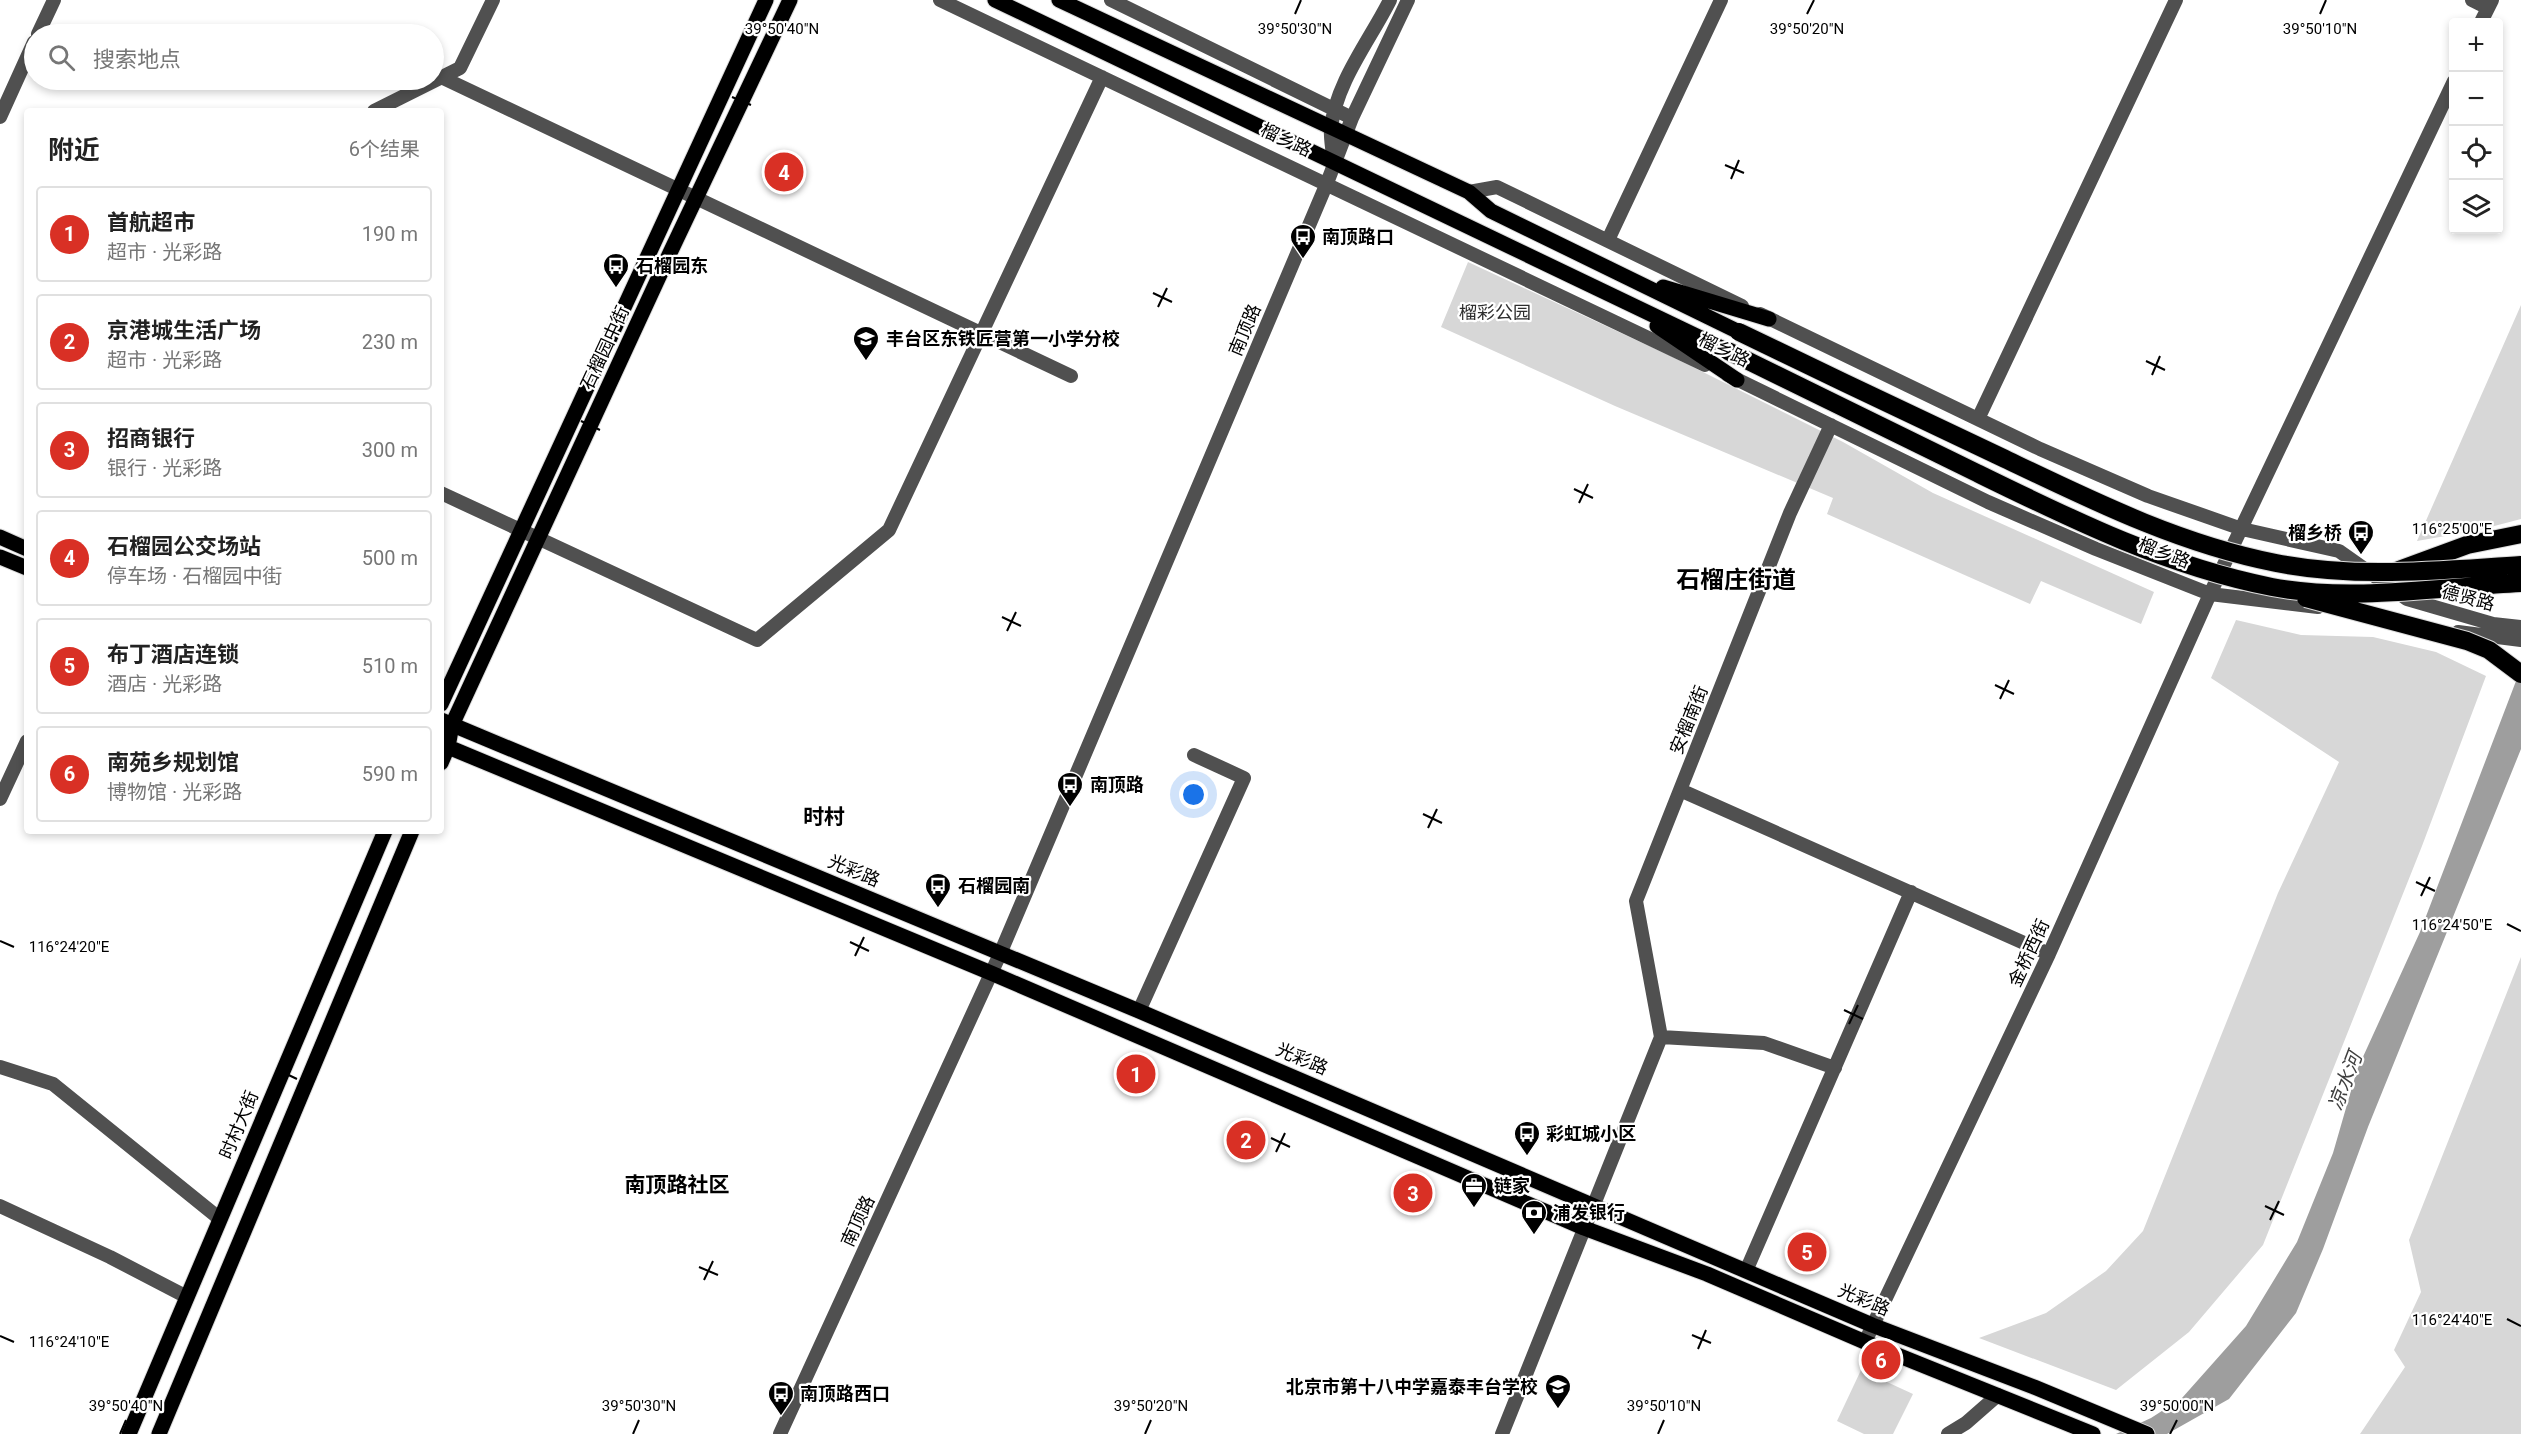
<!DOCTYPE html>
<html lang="zh">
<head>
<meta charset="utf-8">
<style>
	:root { --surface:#fff; --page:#f2f2f2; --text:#222; --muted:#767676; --line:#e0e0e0; --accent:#d93025 }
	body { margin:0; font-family:Roboto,"Noto Sans SC",sans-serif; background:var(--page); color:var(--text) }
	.controls { position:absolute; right:18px; top:18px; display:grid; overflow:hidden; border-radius:6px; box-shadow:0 3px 9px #0003 }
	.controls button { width:54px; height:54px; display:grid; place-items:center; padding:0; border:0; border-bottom:2px solid var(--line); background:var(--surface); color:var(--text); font:30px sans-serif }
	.you { position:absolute; left:1194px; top:795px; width:21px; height:21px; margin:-15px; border:4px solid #fff; border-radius:50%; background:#1a73e8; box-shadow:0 0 0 9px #1a73e833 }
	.badge { display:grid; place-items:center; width:39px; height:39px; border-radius:50%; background:var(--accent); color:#fff; font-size:20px; font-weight:700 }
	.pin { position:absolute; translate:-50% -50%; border:3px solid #fff; box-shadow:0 2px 6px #0006 }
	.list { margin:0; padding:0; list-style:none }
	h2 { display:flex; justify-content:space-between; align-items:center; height:78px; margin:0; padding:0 24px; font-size:26px }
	h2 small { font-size:20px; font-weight:400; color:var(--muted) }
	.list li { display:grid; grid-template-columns:39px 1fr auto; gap:18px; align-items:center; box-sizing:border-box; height:96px; margin:0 12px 12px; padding:0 12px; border:2px solid var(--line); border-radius:6px }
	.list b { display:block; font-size:22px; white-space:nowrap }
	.list p { margin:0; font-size:20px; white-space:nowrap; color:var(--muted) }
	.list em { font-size:20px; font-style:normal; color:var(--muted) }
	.icon { flex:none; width:33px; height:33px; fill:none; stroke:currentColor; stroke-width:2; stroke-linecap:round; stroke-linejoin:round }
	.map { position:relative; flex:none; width:2521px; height:1434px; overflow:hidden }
	.search { position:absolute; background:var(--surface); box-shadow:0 3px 9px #0003; left:24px; top:24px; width:420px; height:66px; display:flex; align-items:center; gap:15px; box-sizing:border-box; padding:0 21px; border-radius:33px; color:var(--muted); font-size:22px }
	.panel { position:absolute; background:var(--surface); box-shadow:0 3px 9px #0003; left:24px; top:108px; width:420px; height:726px; border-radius:6px }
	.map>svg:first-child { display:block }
	.green { fill:#d7d7d7 }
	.water { fill:#9e9e9e }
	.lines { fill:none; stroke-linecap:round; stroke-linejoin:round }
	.major-casing { stroke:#dbdbdb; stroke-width:17 }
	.highway-casing { stroke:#dbdbdb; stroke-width:20 }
	.minor { stroke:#505050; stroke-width:14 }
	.major { stroke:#000; stroke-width:15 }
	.highway { stroke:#000; stroke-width:18 }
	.highway-bridge-casing { stroke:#dbdbdb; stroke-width:20; stroke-linecap:butt }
	.highway-bridge { stroke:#000; stroke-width:18 }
	.ticks { fill:none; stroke:#000; stroke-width:2 }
	.labels { text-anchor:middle; stroke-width:4.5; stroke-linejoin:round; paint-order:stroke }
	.street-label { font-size:18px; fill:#000; stroke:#fff }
	.poi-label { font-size:18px; font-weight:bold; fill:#000; stroke:#fff; text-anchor:start }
	.park-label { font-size:18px; fill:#2e2e2e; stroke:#fff }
	.water-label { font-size:20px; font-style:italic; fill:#3f3f3f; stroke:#fff }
	.quarter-label { font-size:21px; font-weight:bold; fill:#000; stroke:#fff }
	.district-label { font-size:24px; font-weight:bold; fill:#000; stroke:#fff }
	.ticks-label { font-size:15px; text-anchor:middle; fill:#000; stroke:#fff; stroke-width:4.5; stroke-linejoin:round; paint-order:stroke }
</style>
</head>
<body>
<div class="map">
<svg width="2521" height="1434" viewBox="0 0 2521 1434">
	<rect width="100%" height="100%" fill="#fff"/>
	<path class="green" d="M1468,262L1675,358L1843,442L1933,493L2154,592L2141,624L2041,581L2030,604L1827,514L1833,498L1615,406L1441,327Z
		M2521,305V519L2479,530L2417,541Z
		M2236,620L2301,635L2373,637L2436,652L2486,676L2422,846L2263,1245L2189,1332L2116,1390L1979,1338L2046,1313L2106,1271L2143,1231L2278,893L2339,762L2211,678Z
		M2521,957V1434H2360L2405,1367L2394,1350L2421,1292L2409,1240Z
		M1861,1370L1913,1394L1893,1434H1864L1837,1421Z"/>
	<path class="water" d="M2521,668V749L2368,1127L2323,1249L2296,1313L2229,1399L2167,1434H2116L2151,1418L2182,1398L2246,1326L2297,1242L2333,1153L2357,1070L2420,932Z"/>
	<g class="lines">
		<defs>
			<path id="major" d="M995,0L1728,351
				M1059,0L1469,192L1491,211L1739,332
				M1663,287L1769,319
				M1657,326L1737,380
				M0,537L27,549
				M0,557L27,568
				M441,704L766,0
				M441,720L1139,1011L1872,1325L2034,1387L2147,1434
				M441,744L991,973L1584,1228L1707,1274L1865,1342L2093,1434
				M441,763L448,747L452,725L669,255L790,0
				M129,1434L385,831
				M159,1434L412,831"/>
			<path id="highway" d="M2399,570L2467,545L2521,534"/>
		</defs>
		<use href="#major" class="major-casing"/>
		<use href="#highway" class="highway-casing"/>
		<path class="minor" d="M940,0L1705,365
			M1111,0L1352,118
			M2472,0L2488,8
			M2481,22L2492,0
			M38,34L54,0
			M441,77L1071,376
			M374,111L460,68L493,0
			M0,117L34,42
			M1333,160C1333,150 1330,138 1331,128C1336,82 1370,40 1390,0
			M1469,192L1497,187L1742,306
			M1608,240L1721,0
			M1760,314L2040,449L2148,496L2242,529L2339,551L2407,599L2493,624L2521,627
			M1728,375L1988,502L2096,549L2210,594L2318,607
			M1978,419L2176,0
			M441,493L757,640L889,530L1102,77
			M2458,632L2521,640
			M1680,790L2049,954
			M0,799L27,741
			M1139,1011L1244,778L1194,755
			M1661,1037L1636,901L1790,513L1831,425
			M0,1067L53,1084L220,1219
			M0,1206L110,1257L187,1297
			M1746,1271L1911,892
			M1865,1342L2049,954L2210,594L2454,81
			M780,1434L1000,954L1327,183L1352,118L1408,0
			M1502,1434L1661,1037L1764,1043L1835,1068
			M1948,1434L1966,1423L1998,1395"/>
		<use href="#major" class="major"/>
		<use href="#highway" class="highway"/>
		<defs>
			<path id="highway-bridge" d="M1739,332C1826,374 1914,416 2001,457C2091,500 2179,544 2276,563C2357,579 2440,570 2521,565
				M1728,351C1811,392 1894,432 1977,473C2073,520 2166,566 2272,587C2349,602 2443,587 2521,583
				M2306,598L2467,641L2489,650L2521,674"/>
		</defs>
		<use href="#highway-bridge" class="highway-bridge-casing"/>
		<use href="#highway-bridge" class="highway-bridge"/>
	</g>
	<path class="ticks" d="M782,14L789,0M1295,14L1301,0M1807,14L1814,0M2320,14L2326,0M732,97L751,105M737,110L746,91M1725,165L1744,173M1731,179L1739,160M1153,293L1172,302M1158,307L1167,288M2146,361L2165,370M2152,375L2160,356M581,421L600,430M586,435L595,416M1574,489L1593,498M1579,503L1588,484M2507,529L2521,536M1002,617L1021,626M1007,631L1016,612M1995,685L2014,694M2000,699L2009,680M1423,814L1442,823M1428,828L1437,809M2416,882L2435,891M2421,896L2430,877M2507,924L2521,931M0,941L14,947M850,942L869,951M855,956L864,937M1844,1010L1863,1019M1849,1024L1858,1005M278,1070L297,1079M283,1084L292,1065M1271,1138L1290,1147M1276,1152L1285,1133M2265,1206L2284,1215M2270,1220L2279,1201M699,1267L718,1275M704,1280L713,1261M2507,1319L2521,1326M1692,1335L1711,1343M0,1336L14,1342M1698,1349L1706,1330M120,1434L126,1420M633,1434L639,1420M1145,1434L1151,1420M1658,1434L1664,1420M2170,1434L2177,1420"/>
	<defs>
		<symbol id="bus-pin" viewBox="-11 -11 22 30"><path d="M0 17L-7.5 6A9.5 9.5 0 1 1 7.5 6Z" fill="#000" stroke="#fff"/><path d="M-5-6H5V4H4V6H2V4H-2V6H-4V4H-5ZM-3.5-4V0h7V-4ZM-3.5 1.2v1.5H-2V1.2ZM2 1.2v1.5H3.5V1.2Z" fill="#fff"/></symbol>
		<symbol id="school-pin" viewBox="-11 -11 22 30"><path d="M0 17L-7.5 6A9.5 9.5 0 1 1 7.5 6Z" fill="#000" stroke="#fff"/><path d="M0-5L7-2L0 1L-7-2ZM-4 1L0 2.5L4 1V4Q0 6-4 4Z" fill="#fff"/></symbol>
		<symbol id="office-pin" viewBox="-11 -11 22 30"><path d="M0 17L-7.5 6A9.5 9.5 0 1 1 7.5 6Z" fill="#000" stroke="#fff"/><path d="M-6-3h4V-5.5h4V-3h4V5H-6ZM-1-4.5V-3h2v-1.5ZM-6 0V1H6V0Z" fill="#fff"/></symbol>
		<symbol id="bank-pin" viewBox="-11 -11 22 30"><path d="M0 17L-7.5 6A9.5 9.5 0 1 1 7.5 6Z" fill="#000" stroke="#fff"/><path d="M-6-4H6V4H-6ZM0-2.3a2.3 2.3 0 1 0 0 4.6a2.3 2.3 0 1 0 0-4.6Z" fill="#fff"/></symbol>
	</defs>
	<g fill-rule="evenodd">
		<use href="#bus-pin" x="1288" y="222" width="30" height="40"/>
		<use href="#bus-pin" x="601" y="251" width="30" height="40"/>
		<use href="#school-pin" x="851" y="324" width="30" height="40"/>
		<use href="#bus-pin" x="2346" y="518" width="30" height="40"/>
		<use href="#bus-pin" x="1055" y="770" width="30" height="40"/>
		<use href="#bus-pin" x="923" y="871" width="30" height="40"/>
		<use href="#bus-pin" x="1512" y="1119" width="30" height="40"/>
		<use href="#office-pin" x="1459" y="1171" width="30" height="40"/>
		<use href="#bank-pin" x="1519" y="1198" width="30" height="40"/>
		<use href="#school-pin" x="1543" y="1372" width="30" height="40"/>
		<use href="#bus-pin" x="766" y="1379" width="30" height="40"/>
	</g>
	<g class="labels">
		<g class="street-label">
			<text transform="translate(1286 140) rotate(25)" y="6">榴乡路</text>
			<text transform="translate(1245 330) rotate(-67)" y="6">南顶路</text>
			<text transform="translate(605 348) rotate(-65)" y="6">石榴园中街</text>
			<text transform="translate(1724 350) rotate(26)" y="6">榴乡路</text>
			<text transform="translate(2164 553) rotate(21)" y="6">榴乡路</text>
			<text transform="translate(2468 598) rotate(15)" y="6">德贤路</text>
			<text transform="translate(1689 720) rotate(-68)" y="6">安榴南街</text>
			<text transform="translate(854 871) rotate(23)" y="6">光彩路</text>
			<text transform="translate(2029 953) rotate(-65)" y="6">金桥西街</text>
			<text transform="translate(1302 1059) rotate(23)" y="6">光彩路</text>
			<text transform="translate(239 1125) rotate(-67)" y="6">时村大街</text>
			<text transform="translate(858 1221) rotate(-65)" y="6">南顶路</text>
			<text transform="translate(1864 1300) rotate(23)" y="6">光彩路</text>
		</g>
		<g class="poi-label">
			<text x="1322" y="243">南顶路口</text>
			<text x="636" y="272">石榴园东</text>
			<text x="886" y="345">丰台区东铁匠营第一小学分校</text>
			<text x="2342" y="539" text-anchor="end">榴乡桥</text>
			<text x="1090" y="791">南顶路</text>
			<text x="958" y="892">石榴园南</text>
			<text x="1546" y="1140">彩虹城小区</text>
			<text x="1494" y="1192">链家</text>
			<text x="1553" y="1219">浦发银行</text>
			<text x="1538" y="1393" text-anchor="end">北京市第十八中学嘉泰丰台学校</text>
			<text x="800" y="1400">南顶路西口</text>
		</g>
		<g class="park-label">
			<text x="1495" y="319">榴彩公园</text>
		</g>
		<g class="water-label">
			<text transform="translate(2345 1081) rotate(-69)" y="7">凉水河</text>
		</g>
		<g class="quarter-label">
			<text x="824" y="824">时村</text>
			<text x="677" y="1192">南顶路社区</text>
		</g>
		<g class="district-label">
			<text x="1736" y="588">石榴庄街道</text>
		</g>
	</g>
	<g class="ticks-label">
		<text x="782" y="34">39°50'40"N</text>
		<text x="1295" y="34">39°50'30"N</text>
		<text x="1807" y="34">39°50'20"N</text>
		<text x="2320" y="34">39°50'10"N</text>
		<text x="2452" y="534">116°25'00"E</text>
		<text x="2452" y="930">116°24'50"E</text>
		<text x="69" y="952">116°24'20"E</text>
		<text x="2452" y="1325">116°24'40"E</text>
		<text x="69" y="1347">116°24'10"E</text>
		<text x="126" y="1411">39°50'40"N</text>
		<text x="639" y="1411">39°50'30"N</text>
		<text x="1151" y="1411">39°50'20"N</text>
		<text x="1664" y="1411">39°50'10"N</text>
		<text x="2177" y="1411">39°50'00"N</text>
	</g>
</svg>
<div class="controls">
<button>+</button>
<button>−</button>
<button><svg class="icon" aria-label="locate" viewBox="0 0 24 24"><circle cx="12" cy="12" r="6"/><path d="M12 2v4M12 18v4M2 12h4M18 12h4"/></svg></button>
<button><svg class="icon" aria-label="layers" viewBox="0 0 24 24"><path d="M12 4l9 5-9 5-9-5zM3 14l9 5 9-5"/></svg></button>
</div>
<div class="you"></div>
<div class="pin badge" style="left:1136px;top:1074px">1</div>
<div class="pin badge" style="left:1246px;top:1140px">2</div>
<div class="pin badge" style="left:1413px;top:1193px">3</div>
<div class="pin badge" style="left:784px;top:172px">4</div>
<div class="pin badge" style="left:1807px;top:1252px">5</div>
<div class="pin badge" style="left:1881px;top:1360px">6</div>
<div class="search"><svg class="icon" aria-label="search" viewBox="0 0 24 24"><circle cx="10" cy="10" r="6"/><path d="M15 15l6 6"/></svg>搜索地点</div>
<section class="panel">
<h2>附近<small>6个结果</small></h2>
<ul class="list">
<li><span class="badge">1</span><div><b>首航超市</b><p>超市 · 光彩路</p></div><em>190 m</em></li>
<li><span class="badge">2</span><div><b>京港城生活广场</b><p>超市 · 光彩路</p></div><em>230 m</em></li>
<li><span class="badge">3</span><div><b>招商银行</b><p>银行 · 光彩路</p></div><em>300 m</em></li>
<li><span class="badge">4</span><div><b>石榴园公交场站</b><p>停车场 · 石榴园中街</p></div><em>500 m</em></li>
<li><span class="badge">5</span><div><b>布丁酒店连锁</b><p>酒店 · 光彩路</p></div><em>510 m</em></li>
<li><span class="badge">6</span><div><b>南苑乡规划馆</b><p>博物馆 · 光彩路</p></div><em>590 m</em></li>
</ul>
</section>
</div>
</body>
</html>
